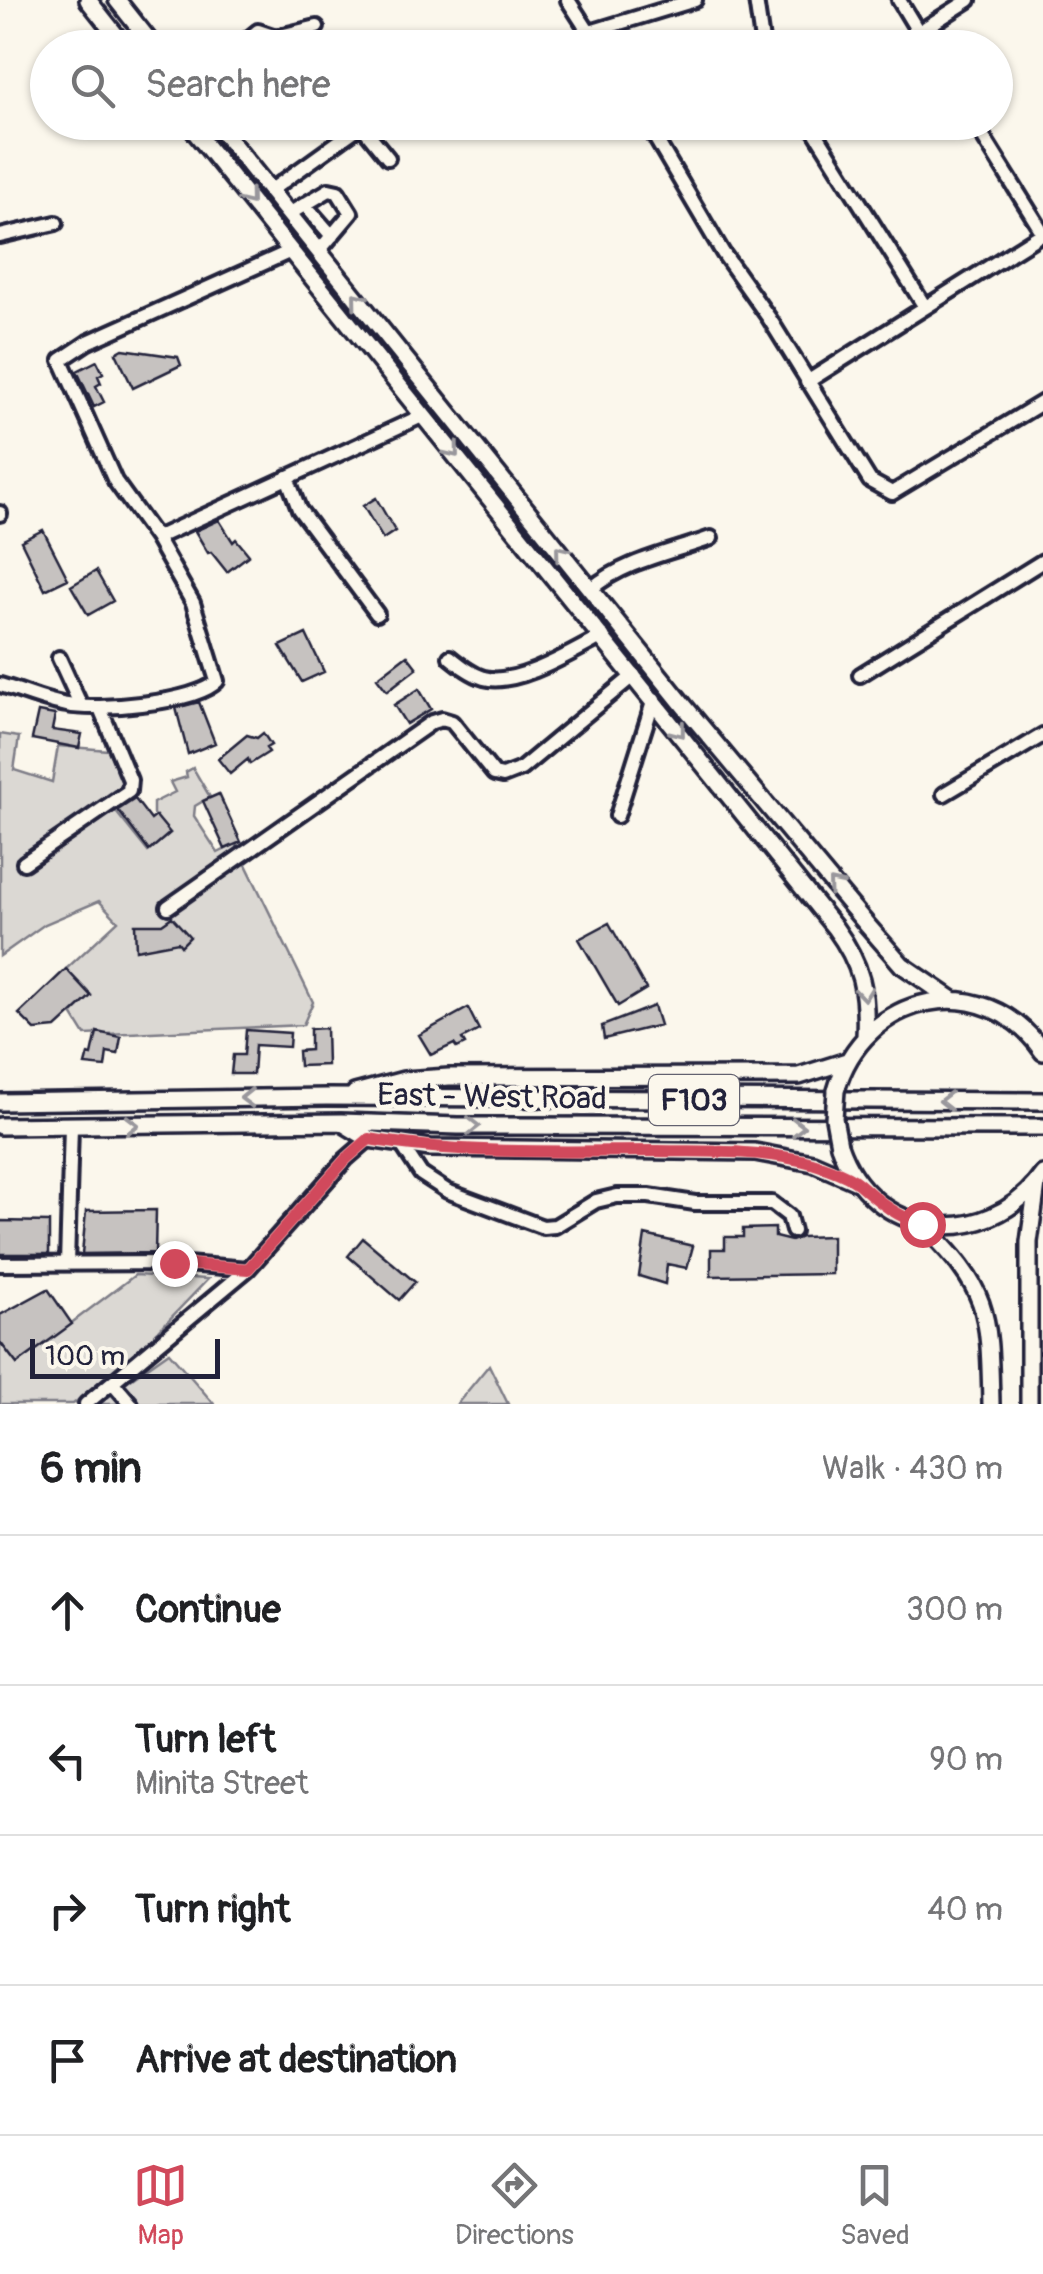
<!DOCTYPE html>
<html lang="en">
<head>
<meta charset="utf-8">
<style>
	:root { --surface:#fff; --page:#f2f2f2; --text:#202124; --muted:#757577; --line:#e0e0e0; --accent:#d1495b }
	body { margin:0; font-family:Pangolin,sans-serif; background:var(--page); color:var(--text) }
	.scale { position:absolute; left:30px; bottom:25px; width:190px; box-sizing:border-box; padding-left:10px; border:5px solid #22223b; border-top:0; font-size:28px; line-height:35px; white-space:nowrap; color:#22223b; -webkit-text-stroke:8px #fbf7ec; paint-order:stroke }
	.stop { position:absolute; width:30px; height:30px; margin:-22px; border:8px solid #d1495b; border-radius:50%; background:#fff }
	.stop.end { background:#d1495b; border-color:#fff; box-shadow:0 2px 10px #0008 }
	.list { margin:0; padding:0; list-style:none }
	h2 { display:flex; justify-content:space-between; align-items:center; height:130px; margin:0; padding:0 40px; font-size:42px }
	h2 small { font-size:32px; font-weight:400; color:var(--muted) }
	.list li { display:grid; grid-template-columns:65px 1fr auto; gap:30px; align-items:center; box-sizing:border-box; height:150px; padding:0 40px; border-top:2px solid var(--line) }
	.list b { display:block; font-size:38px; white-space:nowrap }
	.list p { margin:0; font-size:32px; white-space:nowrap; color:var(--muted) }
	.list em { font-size:32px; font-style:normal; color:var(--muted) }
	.icon { flex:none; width:55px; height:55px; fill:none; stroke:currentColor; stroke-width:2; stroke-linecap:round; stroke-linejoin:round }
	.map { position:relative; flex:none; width:1043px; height:1404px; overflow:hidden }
	.search { position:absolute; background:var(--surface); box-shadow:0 2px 8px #0004; left:30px; right:30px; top:30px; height:110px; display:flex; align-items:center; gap:25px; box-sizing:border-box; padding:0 35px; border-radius:55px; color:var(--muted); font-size:38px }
	.sheet { height:730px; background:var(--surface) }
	nav { display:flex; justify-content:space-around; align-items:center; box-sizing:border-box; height:140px; border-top:2px solid var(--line); background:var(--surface); font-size:28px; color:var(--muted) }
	nav a { display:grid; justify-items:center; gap:5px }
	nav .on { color:var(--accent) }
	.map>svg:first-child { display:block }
	.green { fill:#dbd8d3; stroke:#7e7d87; stroke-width:2.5 }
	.building { fill:#c6c2c0; stroke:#22223b; stroke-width:2.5 }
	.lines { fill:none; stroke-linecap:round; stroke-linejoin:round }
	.minor-casing { stroke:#22223b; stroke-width:20 }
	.major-casing { stroke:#22223b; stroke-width:22 }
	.minor { stroke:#fbf7ec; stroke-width:12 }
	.major { stroke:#fbf7ec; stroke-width:15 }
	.major-bridge-casing { stroke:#22223b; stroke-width:22; stroke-linecap:butt }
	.major-bridge { stroke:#fbf7ec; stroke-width:15 }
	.oneway { stroke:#99979c }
	.route { stroke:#d1495b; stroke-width:12 }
	.labels { text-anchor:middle; stroke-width:9; stroke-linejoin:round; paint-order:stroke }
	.shield { fill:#fbf7ec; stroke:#636270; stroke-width:2.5 }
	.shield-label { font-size:30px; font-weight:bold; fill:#22223b }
	.street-label { font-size:32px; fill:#22223b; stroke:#fbf7ec }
</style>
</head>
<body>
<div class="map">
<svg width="1043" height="1404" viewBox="0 0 1043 1404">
	<rect width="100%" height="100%" fill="#fbf7ec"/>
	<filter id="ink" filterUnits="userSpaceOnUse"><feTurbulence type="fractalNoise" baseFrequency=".01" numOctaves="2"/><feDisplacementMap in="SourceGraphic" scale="20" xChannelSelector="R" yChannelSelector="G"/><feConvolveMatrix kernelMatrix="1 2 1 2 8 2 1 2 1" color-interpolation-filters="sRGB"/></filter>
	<g filter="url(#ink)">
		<path class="green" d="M0,734L19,737L14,770L52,782L58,746L108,750L128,793L112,807L148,852L170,833L153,814V803L175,792L170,782L187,777L186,772L193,768L210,797L195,806L194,816L218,853L236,844L313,1002L303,1025L85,1035L72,1014L91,995L66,969L118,921L99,901L45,924L0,956Z
			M135,1275L208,1279L134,1356L73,1404H0V1342L17,1364Z
			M169,1352L214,1404H95Z
			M489,1365L508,1404H457Z"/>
		<path class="building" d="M123,349L178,357L181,365L133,388L116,353Z
			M97,361L103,373L98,376L101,383L96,386L104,402L94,407L77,371Z
			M376,498L395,531L383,539L363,506Z
			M219,520L233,542L236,539L249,555L227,572L211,552L208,553L195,531Z
			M43,530L68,579L45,590L21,541Z
			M96,571L113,601L88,615L71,586Z
			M306,634L324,672L302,682L280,646Z
			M407,655L417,668L387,691L377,678Z
			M419,689L431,709L406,724L394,705Z
			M199,702L215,743L188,754L176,708Z
			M38,712L55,715L52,730L82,734L79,748L32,739Z
			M263,733L271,745L266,748L269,752L250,764L248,759L230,774L218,759L247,735L257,738Z
			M219,794L241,842L225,849L203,801Z
			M135,799L151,820L156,816L170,833L149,851L118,810Z
			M172,917L190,937L181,946L178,942L136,950L135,924H162Z
			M609,923L646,989L618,1006L579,939Z
			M66,969L91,996L56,1028L35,1030L19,1014Z
			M654,1006L660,1025L604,1039L602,1026Z
			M468,1008L479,1030L462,1039L465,1044L457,1048L454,1044L431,1055L419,1035Z
			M326,1028L327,1065L299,1066L298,1051L310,1050V1029Z
			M246,1030L290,1033L289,1047L255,1045L253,1074H231L233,1055H244Z
			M97,1032L121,1037L118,1054L107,1052L105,1067L85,1065L88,1054L92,1055Z
			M156,1210L155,1253L82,1254L86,1211Z
			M0,1221L49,1222V1254H0Z
			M775,1228V1237L791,1241L801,1237L832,1236V1274L711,1276V1249H725V1237H743V1229Z
			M645,1235L693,1246L687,1268L667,1264L665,1284L639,1276Z
			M363,1238L415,1282L399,1300L348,1256Z
			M48,1289L72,1324L17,1364L0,1342V1315Z"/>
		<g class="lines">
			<defs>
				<path id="minor" d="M568,0L599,48
					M756,0L763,48
					M899,0L928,48
					M590,32L695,0
					M919,32L969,0
					M237,48L258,31L276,37L317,27
					M646,122L723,253L769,318L870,481L892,493L1043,402
					M809,122L925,307
					M974,122L1043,233
					M362,126L388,158
					M270,191L366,122
					M305,205L332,236
					M289,214L329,190L338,192L351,213L319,251
					M0,236L56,223
					M807,382L1043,233
					M287,477L299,509L377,614
					M0,513V514
					M156,538L424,415
					M591,589C624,561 670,553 711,538
					M450,657C460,665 471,674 484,678C517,687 574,651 603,636
					M59,658L81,706
					M860,675L1043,561
					M0,685C22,691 44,701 67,705C97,711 196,703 217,681L193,603L156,538L115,481L61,360L88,342L291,251
					M944,794L1043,735
					M617,816L654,699
					M24,863L129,791L130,780L100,708
					M168,907L432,722L442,719L452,722L494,774L503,776L521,769L634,675
					M402,1145L421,1174L447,1191L543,1227L555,1226L596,1201L617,1196H649L695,1203H772L789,1216L793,1231
					M0,1264L174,1263L248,1269
					M67,1264L71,1126
					M114,1384L131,1404
					M86,1404L248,1269L346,1159L369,1139"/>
				<path id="major" d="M88,0L126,48
					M117,0L155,48
					M187,122L835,928C862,965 867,991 865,1037
					M215,122L685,707L868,926L902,965L953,1000
					M836,1091C863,993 984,966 1043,1052
					M355,1093L404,1080L449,1077L799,1076L847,1061
					M0,1102L326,1097L1043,1101
					M341,1122L369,1139L430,1148L755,1152L813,1163L857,1182
					M0,1126L341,1122L458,1126L1043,1127
					M839,1145C871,1239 986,1254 1043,1174
					M922,1224C990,1291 989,1311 991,1404
					M1029,1404V1242L1037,1184"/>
			</defs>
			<use href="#minor" class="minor-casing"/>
			<use href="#major" class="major-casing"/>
			<use href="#minor" class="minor"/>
			<use href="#major" class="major"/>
			<defs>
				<path id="major-bridge" d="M836,1091L834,1118L839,1145"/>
			</defs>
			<use href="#major-bridge" class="major-bridge-casing"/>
			<use href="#major-bridge" class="major-bridge"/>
		</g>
		<defs><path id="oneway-chevron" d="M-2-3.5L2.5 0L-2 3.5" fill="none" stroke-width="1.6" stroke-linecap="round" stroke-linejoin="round" transform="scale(2.5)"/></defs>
		<g class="oneway">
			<use href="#oneway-chevron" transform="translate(248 198) rotate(51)"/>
			<use href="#oneway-chevron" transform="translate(358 299) rotate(-129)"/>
			<use href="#oneway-chevron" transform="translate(453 451) rotate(51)"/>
			<use href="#oneway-chevron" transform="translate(561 552) rotate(-129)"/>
			<use href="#oneway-chevron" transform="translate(679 731) rotate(52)"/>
			<use href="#oneway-chevron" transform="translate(834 885) rotate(-130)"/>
			<use href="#oneway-chevron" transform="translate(864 994) rotate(84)"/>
			<use href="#oneway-chevron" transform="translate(247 1098) rotate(179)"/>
			<use href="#oneway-chevron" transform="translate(946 1101) rotate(-180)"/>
			<use href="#oneway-chevron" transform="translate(132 1125) rotate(-1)"/>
			<use href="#oneway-chevron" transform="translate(473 1126)"/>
			<use href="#oneway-chevron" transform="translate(798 1127)"/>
		</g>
	</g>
	<g class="lines" filter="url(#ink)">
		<path class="route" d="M174,1263L248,1269L346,1159L369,1139C464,1155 562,1151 658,1151C705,1152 750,1150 795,1159C812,1162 846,1173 859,1184C880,1202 895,1216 922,1224"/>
	</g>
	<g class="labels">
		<rect class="shield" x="649" y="1075" width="90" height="50" rx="8"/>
		<g class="shield-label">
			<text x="694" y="1110">F103</text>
		</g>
		<g class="street-label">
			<text transform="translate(492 1096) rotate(1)" y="11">East - West Road</text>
		</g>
	</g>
</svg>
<div class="scale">100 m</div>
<div class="stop" style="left:922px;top:1224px"></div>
<div class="stop end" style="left:174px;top:1263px"></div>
<div class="search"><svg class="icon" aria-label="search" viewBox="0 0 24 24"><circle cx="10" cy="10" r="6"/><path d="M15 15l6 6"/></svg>Search here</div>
</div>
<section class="sheet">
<h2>6 min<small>Walk · 430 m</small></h2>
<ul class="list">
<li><svg class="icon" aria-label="ahead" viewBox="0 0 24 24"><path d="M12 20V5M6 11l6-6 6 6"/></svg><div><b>Continue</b></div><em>300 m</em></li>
<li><svg class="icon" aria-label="left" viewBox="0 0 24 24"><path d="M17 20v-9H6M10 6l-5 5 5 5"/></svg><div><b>Turn left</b><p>Minita Street</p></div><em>90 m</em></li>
<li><svg class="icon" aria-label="right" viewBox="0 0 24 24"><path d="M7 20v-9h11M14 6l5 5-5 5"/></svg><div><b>Turn right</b></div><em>40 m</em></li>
<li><svg class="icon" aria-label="arrive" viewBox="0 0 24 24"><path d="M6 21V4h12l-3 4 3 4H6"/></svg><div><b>Arrive at destination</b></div></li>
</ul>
</section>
<nav>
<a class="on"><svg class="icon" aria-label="map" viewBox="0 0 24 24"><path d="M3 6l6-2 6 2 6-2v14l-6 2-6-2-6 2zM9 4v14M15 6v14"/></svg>Map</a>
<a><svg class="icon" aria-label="directions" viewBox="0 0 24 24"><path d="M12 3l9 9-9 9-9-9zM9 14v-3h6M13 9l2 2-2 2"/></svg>Directions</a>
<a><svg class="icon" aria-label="saved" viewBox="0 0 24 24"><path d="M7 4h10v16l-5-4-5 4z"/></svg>Saved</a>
</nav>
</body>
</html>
